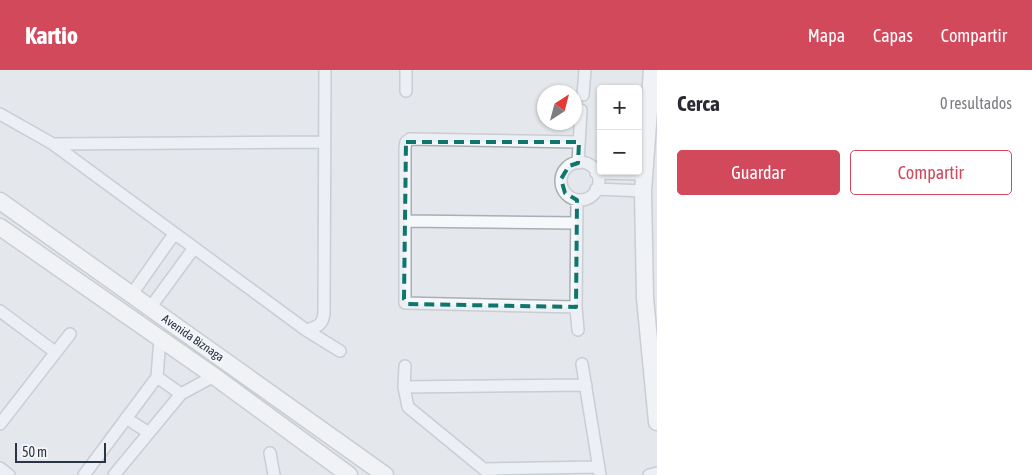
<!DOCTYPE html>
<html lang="es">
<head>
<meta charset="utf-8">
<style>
	:root { --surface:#fff; --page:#f7f7f7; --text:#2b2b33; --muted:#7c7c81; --line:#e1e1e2; --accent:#d1495b }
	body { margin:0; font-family:"Asap Condensed",sans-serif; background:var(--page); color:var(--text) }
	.controls { position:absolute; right:15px; top:15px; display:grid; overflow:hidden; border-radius:5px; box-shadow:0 1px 4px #0004 }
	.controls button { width:45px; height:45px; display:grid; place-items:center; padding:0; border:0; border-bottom:1px solid var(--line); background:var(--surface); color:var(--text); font:25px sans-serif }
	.compass { position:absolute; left:537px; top:15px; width:45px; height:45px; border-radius:50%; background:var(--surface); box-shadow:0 1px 4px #0004; rotate:36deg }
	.scale { position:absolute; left:15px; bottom:12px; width:91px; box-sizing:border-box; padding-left:5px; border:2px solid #2b3445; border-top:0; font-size:14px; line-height:18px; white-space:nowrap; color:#2b3445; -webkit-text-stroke:4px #f4f6f9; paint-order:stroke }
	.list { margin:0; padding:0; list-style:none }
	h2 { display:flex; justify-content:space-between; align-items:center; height:65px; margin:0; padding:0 20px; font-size:21px }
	h2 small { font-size:16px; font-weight:400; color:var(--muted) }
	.actions { display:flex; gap:10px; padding:15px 20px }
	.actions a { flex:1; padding:11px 0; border:1px solid var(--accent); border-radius:5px; text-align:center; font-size:18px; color:var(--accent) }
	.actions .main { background:var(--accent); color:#fff }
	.map { position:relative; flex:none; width:657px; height:405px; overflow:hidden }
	header { display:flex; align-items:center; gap:30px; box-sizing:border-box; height:70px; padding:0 25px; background:var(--accent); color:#fff }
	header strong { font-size:24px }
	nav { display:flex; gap:28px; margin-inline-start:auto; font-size:18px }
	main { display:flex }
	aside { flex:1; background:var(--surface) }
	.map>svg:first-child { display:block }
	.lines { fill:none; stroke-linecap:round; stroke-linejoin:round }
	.street-casing { stroke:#a9aeb7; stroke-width:14 }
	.secondary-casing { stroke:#a9aeb7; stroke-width:19 }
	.street { stroke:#f7f8fa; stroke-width:11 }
	.secondary { stroke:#fff; stroke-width:16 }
	.marked { fill:none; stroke:#0f766e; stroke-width:4; stroke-dasharray:10 6; stroke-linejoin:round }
	.labels { text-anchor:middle; stroke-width:4; stroke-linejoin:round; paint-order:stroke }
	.street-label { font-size:12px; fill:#2b3445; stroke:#f4f6f9 }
</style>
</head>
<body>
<header>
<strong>Kartio</strong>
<nav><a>Mapa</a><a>Capas</a><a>Compartir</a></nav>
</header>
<main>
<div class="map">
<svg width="657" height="405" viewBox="0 0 657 405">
	<rect width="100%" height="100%" fill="#e4e7ec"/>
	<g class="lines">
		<defs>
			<path id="street" d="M406,21V0
				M583,25L585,0
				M0,44L53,74L306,260L340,281
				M53,74L323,72
				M561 111a19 19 0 1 1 38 0a19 19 0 1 1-38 0Z
				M578,93L581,40
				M596,103L643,104
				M596,119L643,121
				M577,130L576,237L578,260
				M406,151L576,153
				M132,224L174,164
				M576,237L405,233V78L406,72L410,69L579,72
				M150,238L194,178
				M0,241L55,282
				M306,260C317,257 323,255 324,243L325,0
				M582,294L600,405
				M405,296L404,317L408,337L491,405
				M157,307L181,324
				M404,317L586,315
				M126,348L149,363
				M0,354L70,264
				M270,383L274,405
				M0,398L9,405
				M484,399L599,397
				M84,405L157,307L160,268
				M114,405L181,324L214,306
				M649,405L657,403"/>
			<path id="secondary" d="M652,0L643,121L645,228L657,352
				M0,131L385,405
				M0,157L214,306L349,405"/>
		</defs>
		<use href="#street" class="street-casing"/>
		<use href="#secondary" class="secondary-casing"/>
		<use href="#street" class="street"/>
		<use href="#secondary" class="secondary"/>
	</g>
	<path d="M0 0H657V405H0ZM406,72H579L578,93L569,96L561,109L565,123L577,130L576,237L408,234L404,229Z" fill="#e4e7ec" fill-opacity=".55" fill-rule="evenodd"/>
	<path class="marked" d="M406,72H579L578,93L569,96L561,109L565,123L577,130L576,237L408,234L404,229Z"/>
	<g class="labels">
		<g class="street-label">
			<text transform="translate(193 268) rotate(35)" y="4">Avenida Biznaga</text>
		</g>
	</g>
</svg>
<div class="controls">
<button>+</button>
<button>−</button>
</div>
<svg class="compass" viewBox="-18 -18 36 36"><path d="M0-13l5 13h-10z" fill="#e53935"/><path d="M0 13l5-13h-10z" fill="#7c7c81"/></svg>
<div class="scale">50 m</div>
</div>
<aside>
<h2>Cerca<small>0 resultados</small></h2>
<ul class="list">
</ul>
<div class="actions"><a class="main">Guardar</a><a>Compartir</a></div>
</aside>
</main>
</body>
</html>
